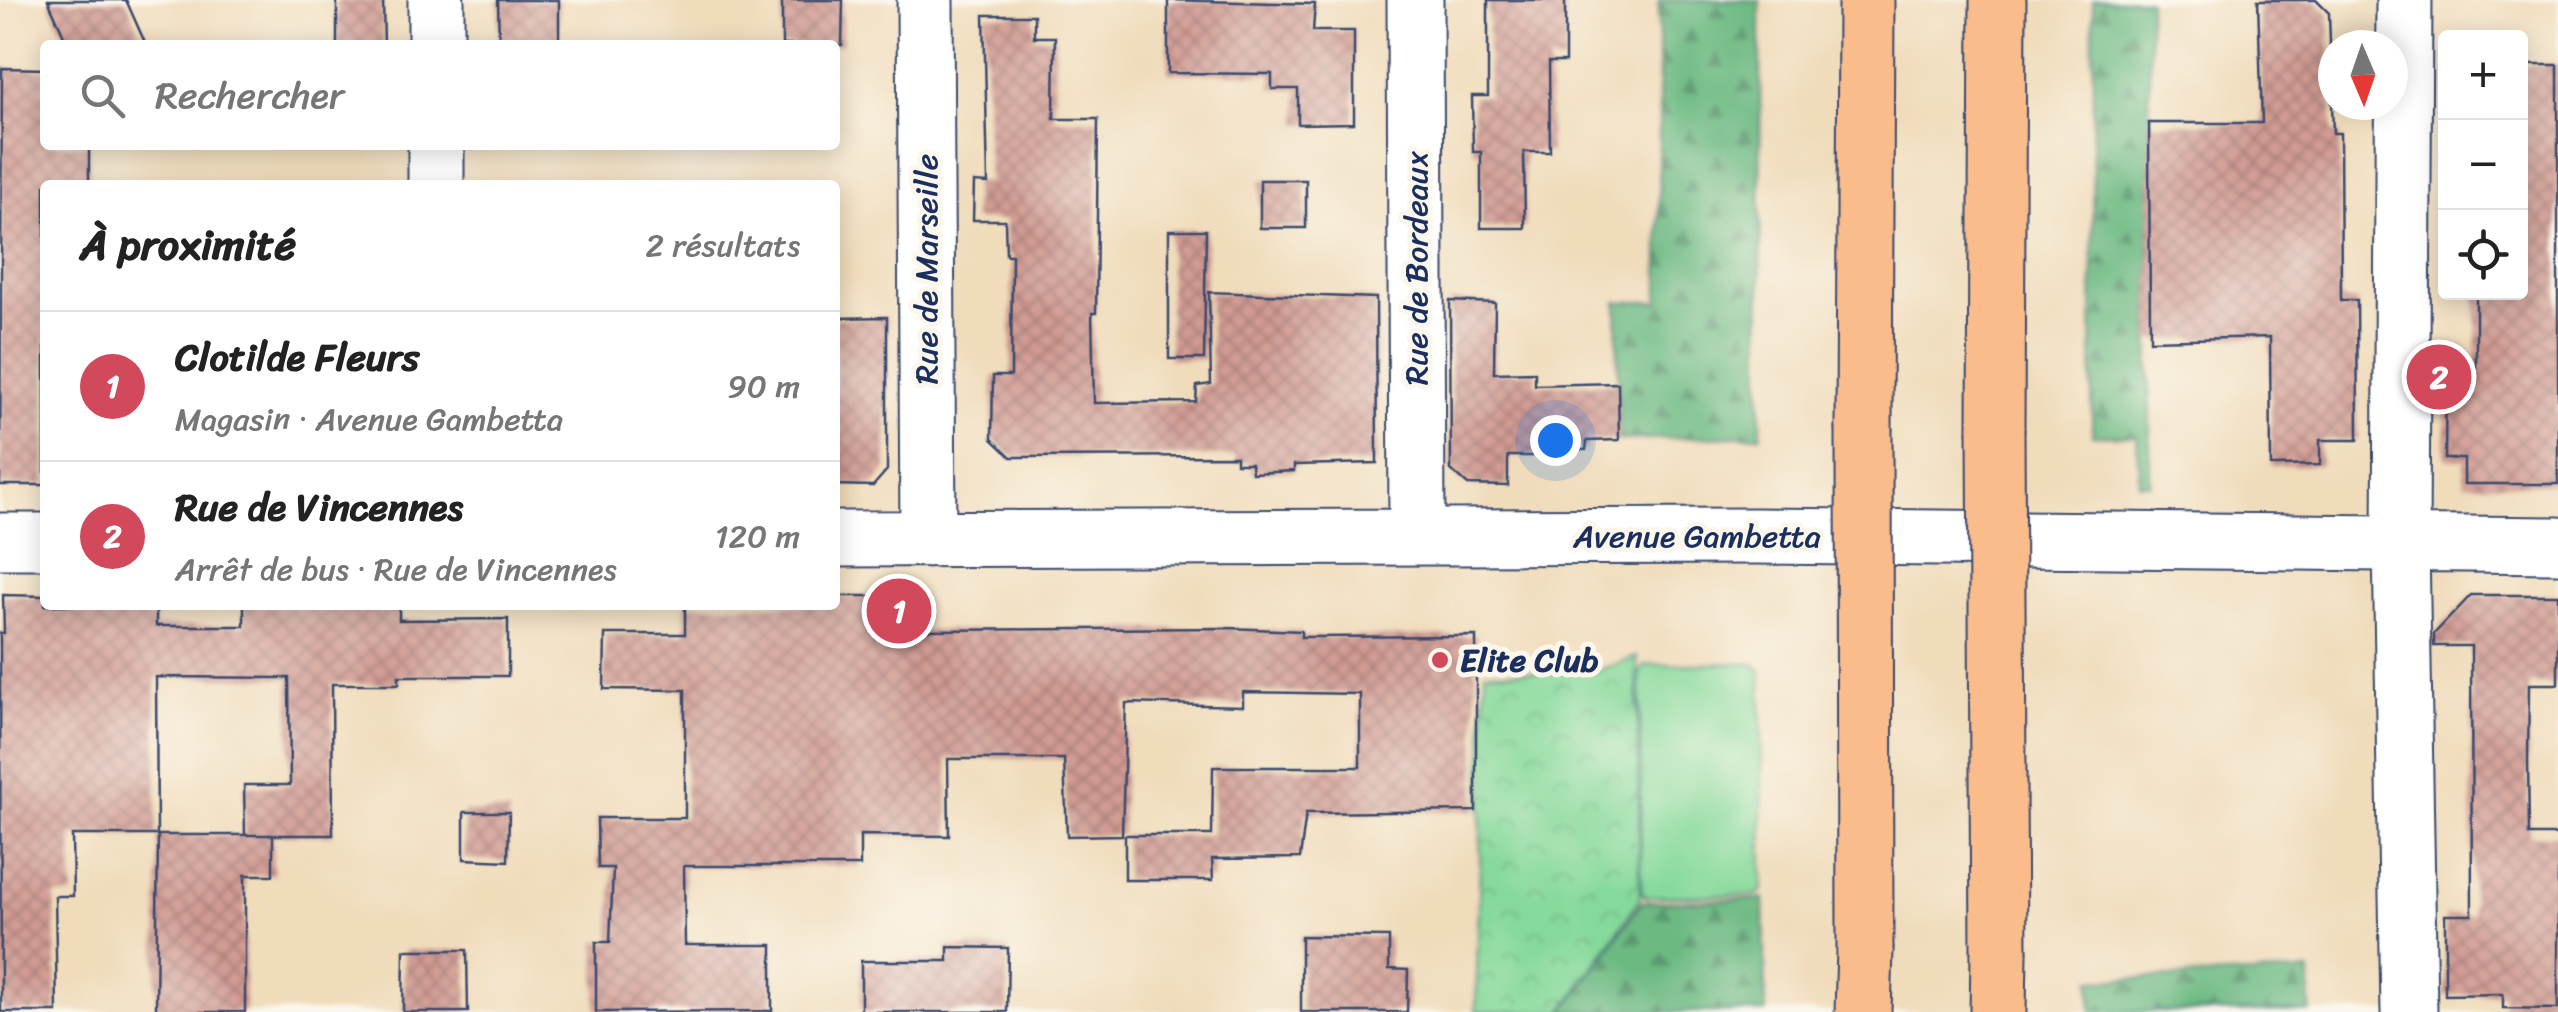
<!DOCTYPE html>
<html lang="fr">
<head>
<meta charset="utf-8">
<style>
	:root { --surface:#fff; --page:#f2f2f2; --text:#222; --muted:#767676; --line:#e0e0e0; --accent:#d1495b }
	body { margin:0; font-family:Sriracha,sans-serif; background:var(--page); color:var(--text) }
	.controls { position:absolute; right:30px; top:30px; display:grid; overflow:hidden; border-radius:10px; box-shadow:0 5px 25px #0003 }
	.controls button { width:90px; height:90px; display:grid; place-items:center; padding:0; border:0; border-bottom:2px solid var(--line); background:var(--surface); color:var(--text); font:50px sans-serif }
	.compass { position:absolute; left:2318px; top:30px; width:90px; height:90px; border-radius:50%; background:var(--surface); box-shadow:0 5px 25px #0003; rotate:178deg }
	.you { position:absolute; left:1555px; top:440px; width:35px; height:35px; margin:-25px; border:8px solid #fff; border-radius:50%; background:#1a73e8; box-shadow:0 0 0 15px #1a73e833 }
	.badge { display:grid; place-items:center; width:65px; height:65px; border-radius:50%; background:var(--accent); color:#fff; font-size:32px; font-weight:700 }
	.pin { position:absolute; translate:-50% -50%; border:5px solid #fff; box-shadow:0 2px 10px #0006 }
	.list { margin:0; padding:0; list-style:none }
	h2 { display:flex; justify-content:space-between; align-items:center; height:130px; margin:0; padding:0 40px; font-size:42px }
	h2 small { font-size:32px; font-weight:400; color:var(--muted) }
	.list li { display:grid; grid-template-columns:65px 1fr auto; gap:30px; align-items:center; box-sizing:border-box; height:150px; padding:0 40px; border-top:2px solid var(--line) }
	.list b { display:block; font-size:38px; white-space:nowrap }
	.list p { margin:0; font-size:32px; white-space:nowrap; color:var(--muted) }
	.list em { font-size:32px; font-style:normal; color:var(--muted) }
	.icon { flex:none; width:55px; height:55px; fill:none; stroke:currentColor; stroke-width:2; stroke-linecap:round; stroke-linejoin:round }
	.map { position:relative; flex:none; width:2558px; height:1012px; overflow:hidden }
	.search { position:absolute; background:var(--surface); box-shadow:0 5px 25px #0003; left:40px; top:40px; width:800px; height:110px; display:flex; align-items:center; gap:25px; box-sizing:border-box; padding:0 35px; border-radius:10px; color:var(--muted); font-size:38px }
	.panel { position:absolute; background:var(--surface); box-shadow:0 5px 25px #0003; left:40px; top:180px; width:800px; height:430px; border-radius:10px }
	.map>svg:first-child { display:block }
	.forest { fill:url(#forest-firs); stroke:#447470; stroke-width:2.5 }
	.park { fill:url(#park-crowns); stroke:#50847c; stroke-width:2.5 }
	.pitch { fill:#85d99a; stroke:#50847c; stroke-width:2.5 }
	.building { fill:url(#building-cross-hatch) }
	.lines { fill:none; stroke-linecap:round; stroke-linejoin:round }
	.minor-casing { stroke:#3b496c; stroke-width:59 }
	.highway-casing { stroke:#3b496c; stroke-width:59 }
	.minor { stroke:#fff; stroke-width:55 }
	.highway { stroke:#fabc8b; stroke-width:55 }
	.highway-bridge-casing { stroke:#3b496c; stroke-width:59; stroke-linecap:butt }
	.highway-bridge { stroke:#fabc8b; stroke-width:55 }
	.poi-dot { fill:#d1495b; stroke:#fbf7ec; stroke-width:4 }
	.labels { text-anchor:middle; stroke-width:10; stroke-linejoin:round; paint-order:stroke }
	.street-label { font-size:32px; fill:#1b2f5e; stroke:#fbf7ec }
	.poi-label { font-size:32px; font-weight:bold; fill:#1b2f5e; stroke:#fbf7ec; text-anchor:start }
</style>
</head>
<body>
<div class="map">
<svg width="2558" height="1012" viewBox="0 0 2558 1012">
	<defs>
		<pattern id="forest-firs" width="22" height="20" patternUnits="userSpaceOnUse" patternTransform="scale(2.5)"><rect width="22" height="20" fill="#6cb982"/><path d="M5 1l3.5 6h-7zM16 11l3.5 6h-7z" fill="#58976e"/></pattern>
		<pattern id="park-crowns" width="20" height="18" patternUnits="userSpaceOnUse" patternTransform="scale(2.5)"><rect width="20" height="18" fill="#85d99a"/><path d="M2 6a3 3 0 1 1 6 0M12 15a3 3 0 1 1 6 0" fill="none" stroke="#72bb87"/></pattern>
		<pattern id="building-cross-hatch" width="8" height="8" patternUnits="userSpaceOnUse" patternTransform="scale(2.5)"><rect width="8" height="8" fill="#d19b93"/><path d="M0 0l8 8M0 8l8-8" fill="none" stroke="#a97f7b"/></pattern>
	</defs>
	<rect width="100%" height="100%" fill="#fbf7ec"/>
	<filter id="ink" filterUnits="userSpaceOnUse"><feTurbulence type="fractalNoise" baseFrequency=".01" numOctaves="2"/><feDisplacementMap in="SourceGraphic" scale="20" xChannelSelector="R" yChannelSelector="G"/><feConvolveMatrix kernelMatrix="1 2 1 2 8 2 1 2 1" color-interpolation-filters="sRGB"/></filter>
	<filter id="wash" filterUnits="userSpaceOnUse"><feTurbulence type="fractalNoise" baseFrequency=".0048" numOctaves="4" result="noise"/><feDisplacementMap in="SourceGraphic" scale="40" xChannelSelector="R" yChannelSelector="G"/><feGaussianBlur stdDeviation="2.25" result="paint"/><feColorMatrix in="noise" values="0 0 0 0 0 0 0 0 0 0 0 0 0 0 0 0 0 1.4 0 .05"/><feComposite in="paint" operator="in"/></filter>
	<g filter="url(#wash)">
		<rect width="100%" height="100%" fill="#f0dcbb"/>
		<path class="forest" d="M1659,0H1760L1761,435L1619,440L1617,302H1659Z
			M2093,0H2149L2150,484L2139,483L2137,436L2092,435Z
			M1764,899L1766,1012H1563L1642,902Z
			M2310,972V1012H2092L2091,980Z"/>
		<path class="park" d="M1637,657L1640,899L1562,1012H1476L1485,672H1593Z"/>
		<path class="pitch" d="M1753,663L1761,671L1763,890L1757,895L1646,897L1641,892L1640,672L1645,665Z"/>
		<g id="blocks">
			<path class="building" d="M48,0H126L146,45H68Z
				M337,0H383L384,45H337Z
				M498,0H559V45H499Z
				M782,0H843L842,45H782Z
				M1168,0L1315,4L1313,31H1354V123L1298,124V89H1272V74L1168,73Z
				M1488,0H1565V62H1549L1550,152H1524L1525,228H1481V152H1473L1472,96H1488Z
				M2258,0H2316L2329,13L2333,133H2340L2341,300H2357L2358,440H2320V465L2271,466L2270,337L2150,340L2149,123H2262Z
				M984,15H1034V37H1055L1054,119H1098L1096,313H1092L1094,403L1196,402L1197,386L1211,384L1209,292L1376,298L1377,463L1294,465V471L1252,473L1251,463H1236V456L1011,457L992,439L993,376H1011L1012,255H1006L1005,220H973L974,182L988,183Z
				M2520,65H2558V484H2464V459H2445L2446,371H2476V292H2520Z
				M2,68L45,69V145H89V185H45V485H0Z
				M1260,180H1306V228H1260Z
				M1169,230H1206L1204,359H1169Z
				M1450,301L1495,303L1494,373L1535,372V385L1618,383L1619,440L1587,441L1586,450L1570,449L1569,456H1508V486L1468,485L1451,470Z
				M887,317V470L873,486L835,485V318Z
				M3,595L45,596V605H156V626H244V605H399V620L508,619V676H399V684H332L333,835H245L244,785H290L289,678L156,677L157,835H72L73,896H55L57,1012H1L0,633H4Z
				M2471,595H2558V684H2529L2528,759L2529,835H2558V1009L2503,1008V994L2445,995V915H2472L2471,646H2434V634Z
				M835,596H923V630L1229,628L1301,631V637L1476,636V811L1306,813L1300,858L1212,859L1213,880H1125V835H1212L1213,767H1360V694L1243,692V706L1126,703L1122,835L1067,836L1064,759H948L949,836L860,835V866H684L685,945H772V1011L596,1012V942H610L613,868H598L597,818H685V690L604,689L605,634H685V605H835Z
				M464,812H509L508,861L464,859Z
				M158,835H273V875H245V1012H156Z
				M1301,936L1389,937V969L1408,970L1407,1012H1301Z
				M948,947L1008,948L1007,1012H861V961H948Z
				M404,950H467L468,1012H403Z"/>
		</g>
	</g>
	<g filter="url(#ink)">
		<use href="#blocks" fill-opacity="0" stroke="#3b496c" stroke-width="2.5"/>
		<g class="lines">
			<defs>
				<path id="minor" d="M925,0L928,539
					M1415,0L1417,537
					M2404,0L2401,544L2409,1012
					M436,45V0
					M436,185V145
					M835,539L1756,536L2558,545
					M0,541H45"/>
				<path id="highway" d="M1864,428L1866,0
					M1996,429L1998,0
					M1863,1012L1865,950
					M1998,1012L1999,953"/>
			</defs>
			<use href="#minor" class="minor-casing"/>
			<use href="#highway" class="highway-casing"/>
			<use href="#minor" class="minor"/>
			<use href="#highway" class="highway"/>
			<defs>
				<path id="highway-bridge" d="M1864,428L1865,950
					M1996,429L1999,953"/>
			</defs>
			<use href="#highway-bridge" class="highway-bridge-casing"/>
			<use href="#highway-bridge" class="highway-bridge"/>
		</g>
	</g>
	<circle class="poi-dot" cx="1440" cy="660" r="10"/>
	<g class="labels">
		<g class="street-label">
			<text transform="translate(1416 268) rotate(-90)" y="11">Rue de Bordeaux</text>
			<text transform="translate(926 269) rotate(-90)" y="11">Rue de Marseille</text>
			<text x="1697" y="547">Avenue Gambetta</text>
		</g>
		<g class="poi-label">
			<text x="1460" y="671">Elite Club</text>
		</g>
	</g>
</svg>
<div class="controls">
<button>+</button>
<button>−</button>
<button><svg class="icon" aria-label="locate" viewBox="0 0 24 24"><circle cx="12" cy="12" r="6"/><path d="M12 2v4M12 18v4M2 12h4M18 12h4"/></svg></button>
</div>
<svg class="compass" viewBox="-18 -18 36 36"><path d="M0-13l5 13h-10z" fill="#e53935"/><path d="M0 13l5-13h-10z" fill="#767676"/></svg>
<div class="you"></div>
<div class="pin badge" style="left:899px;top:611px">1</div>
<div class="pin badge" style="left:2439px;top:377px">2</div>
<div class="search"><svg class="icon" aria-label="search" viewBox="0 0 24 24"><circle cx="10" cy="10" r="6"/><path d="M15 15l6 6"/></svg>Rechercher</div>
<section class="panel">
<h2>À proximité<small>2 résultats</small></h2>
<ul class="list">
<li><span class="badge">1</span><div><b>Clotilde Fleurs</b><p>Magasin · Avenue Gambetta</p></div><em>90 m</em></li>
<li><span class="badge">2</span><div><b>Rue de Vincennes</b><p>Arrêt de bus · Rue de Vincennes</p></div><em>120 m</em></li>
</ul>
</section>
</div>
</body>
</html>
